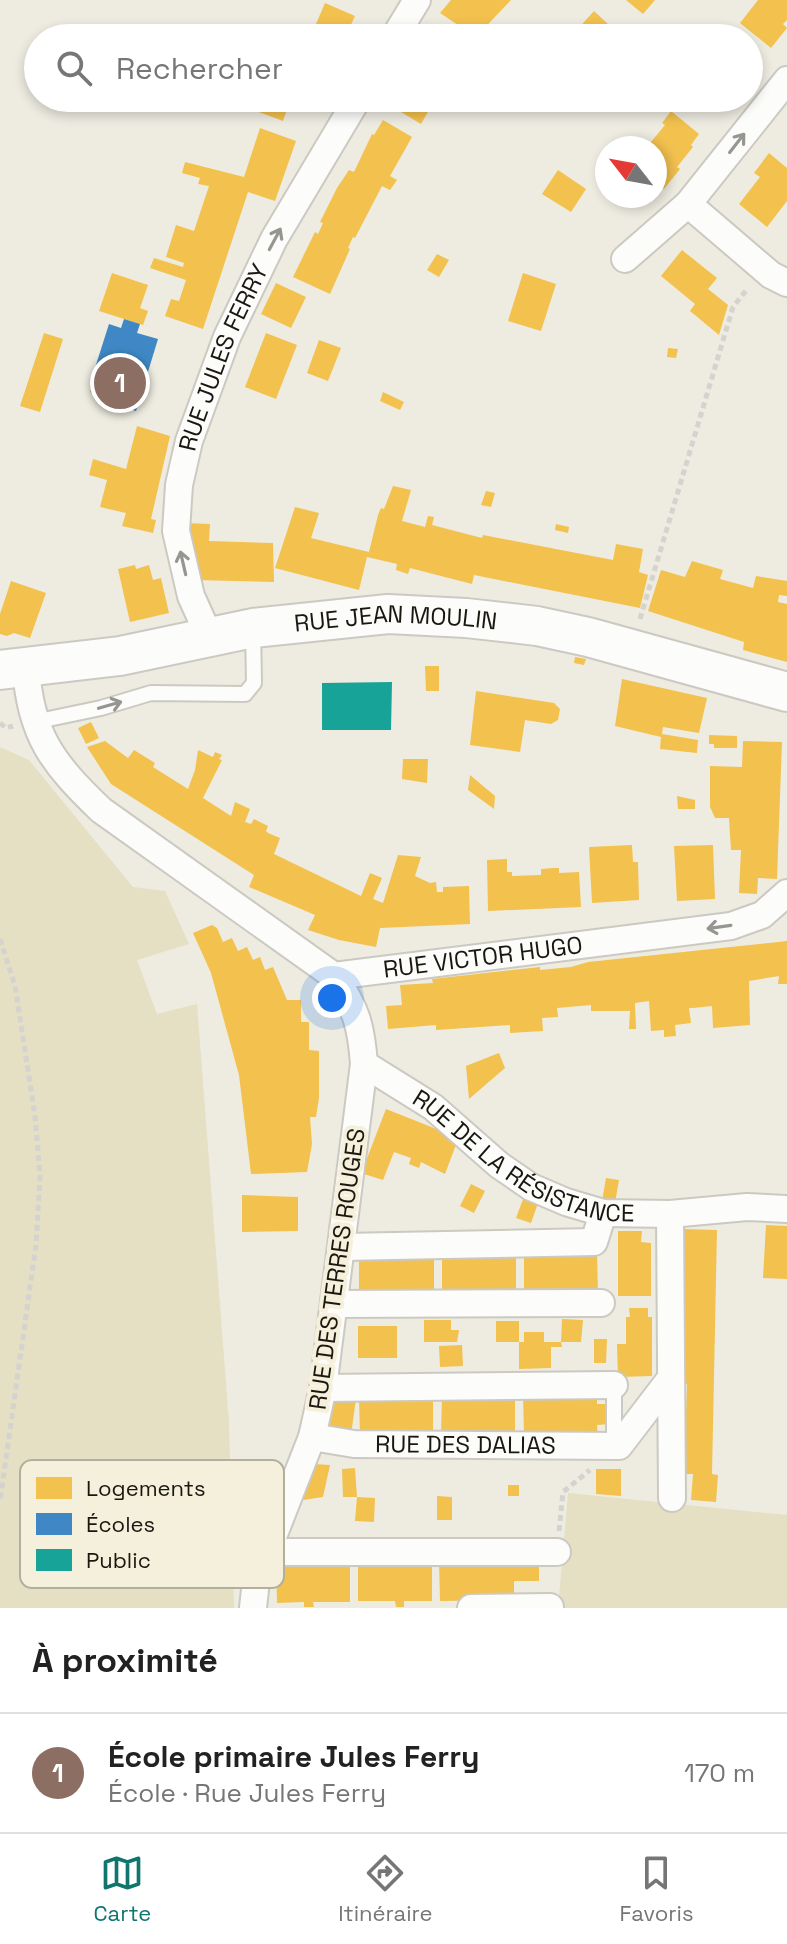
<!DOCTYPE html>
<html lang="fr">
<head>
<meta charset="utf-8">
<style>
	:root { --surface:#fff; --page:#f6f6f6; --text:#222; --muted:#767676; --line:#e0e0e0; --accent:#0f766e }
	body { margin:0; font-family:"Space Grotesk",sans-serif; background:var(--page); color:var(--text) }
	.compass { position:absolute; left:595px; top:136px; width:72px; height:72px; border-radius:50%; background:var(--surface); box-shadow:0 4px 12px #0003; rotate:301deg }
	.you { position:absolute; left:332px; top:998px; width:28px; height:28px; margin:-20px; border:6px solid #fff; border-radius:50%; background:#1a73e8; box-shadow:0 0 0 12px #1a73e833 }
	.badge { display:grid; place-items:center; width:52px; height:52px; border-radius:50%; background:var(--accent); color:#fff; font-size:26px; font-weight:700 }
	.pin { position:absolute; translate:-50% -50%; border:4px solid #fff; box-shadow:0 2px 8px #0006 }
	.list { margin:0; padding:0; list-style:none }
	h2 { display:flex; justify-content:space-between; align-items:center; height:104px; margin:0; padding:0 32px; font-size:34px }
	h2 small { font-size:26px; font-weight:400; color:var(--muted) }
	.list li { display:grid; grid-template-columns:52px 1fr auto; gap:24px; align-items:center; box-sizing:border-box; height:120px; padding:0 32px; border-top:2px solid var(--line) }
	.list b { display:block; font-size:30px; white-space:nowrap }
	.list p { margin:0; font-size:26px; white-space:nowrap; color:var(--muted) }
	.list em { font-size:26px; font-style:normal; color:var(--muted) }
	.icon { flex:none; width:44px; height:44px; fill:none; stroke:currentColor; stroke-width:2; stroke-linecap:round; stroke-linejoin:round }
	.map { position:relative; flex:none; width:787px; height:1608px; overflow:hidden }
	.search { position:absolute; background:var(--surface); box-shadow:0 4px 12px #0003; left:24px; right:24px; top:24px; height:88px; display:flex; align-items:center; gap:20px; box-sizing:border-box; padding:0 28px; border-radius:44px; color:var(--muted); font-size:30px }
	.sheet { height:224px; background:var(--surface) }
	nav { display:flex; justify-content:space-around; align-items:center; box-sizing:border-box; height:112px; border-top:2px solid var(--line); background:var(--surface); font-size:22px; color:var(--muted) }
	nav a { display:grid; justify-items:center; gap:4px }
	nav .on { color:var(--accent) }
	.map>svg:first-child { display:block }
	.green { fill:#e5dfc3 }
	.homes { fill:#f2c14e }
	.schools { fill:#3f88c5 }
	.public { fill:#17a398 }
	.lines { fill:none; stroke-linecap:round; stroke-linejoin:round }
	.lane-casing { stroke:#cbc9c1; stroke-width:18 }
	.street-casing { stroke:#cbc9c1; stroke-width:30 }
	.secondary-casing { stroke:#cbc9c1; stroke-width:42 }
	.path { stroke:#d4d3d0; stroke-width:5; stroke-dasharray:6 4; stroke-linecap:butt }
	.lane { stroke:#fcfcfa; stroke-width:14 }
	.street { stroke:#fcfcfa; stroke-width:26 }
	.secondary { stroke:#fcfcfa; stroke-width:38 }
	.oneway { stroke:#969591 }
	.labels { text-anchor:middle; stroke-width:8; stroke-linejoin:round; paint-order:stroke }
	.street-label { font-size:24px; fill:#191710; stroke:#f4f0db }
	.key { fill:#f4f0db; stroke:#b2af9e; stroke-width:2 }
	.key-label { font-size:22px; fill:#191710 }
</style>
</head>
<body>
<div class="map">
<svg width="787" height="1608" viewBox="0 0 787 1608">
	<rect width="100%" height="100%" fill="#eeece1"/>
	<path class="green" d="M0,747L29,760L133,887L165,891L189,944L137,960L157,1014L197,1004L229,1422L234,1608H0Z
		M568,1493L787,1515V1608H558Z"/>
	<path class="homes" d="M451,0H511L476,37L440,13Z
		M626,0H655L643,14Z
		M758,0H787V20L783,24L787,28L771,48L740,23Z
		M325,3L355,16L345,38H310Z
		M594,11L623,38H581L575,32Z
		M235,98H291L283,121L234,103Z
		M396,98H436L421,124L391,106Z
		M707,98H725L718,107Z
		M671,111L699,134L691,145L693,147L677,167L680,169L664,189L655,181V148H646L665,125L662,123Z
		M383,120L412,137L390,176L397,180L390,190L382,186L355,238L353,237L348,248L350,249L330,294L293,277L315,232L318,234L323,223L320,222L337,188L349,170L354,172L372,134L374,135Z
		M260,128L296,141L275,201L248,192L203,329L165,316L171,299L179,301L186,280L150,268L154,258L183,267L184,263L166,257L176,225L194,231L209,186L198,184L200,178L182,173L185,162L244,177Z
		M769,153L787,168V201L767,227L739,204L760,177L754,173Z
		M558,170L586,189L571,212L542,194Z
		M682,250L717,278L708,289L728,305L719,335L690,311L695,304L661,276Z
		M437,254L449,260L439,277L427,270Z
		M112,273L148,285L140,308L148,311L143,325L99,311Z
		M523,273L556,284L541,331L508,321Z
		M276,283L306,297L291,328L261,314Z
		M44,333L63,339L40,412L20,406Z
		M266,333L297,345L276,399L245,387Z
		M319,340L341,348L328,381L307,373Z
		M668,348L678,349L676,358L667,357Z
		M96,372L107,376L101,395L90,392Z
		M383,392L404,402L400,410L380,401Z
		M137,426L170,436L151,519L156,520L153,533L122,526L126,513L100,507L107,480L89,475L93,459L126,469Z
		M393,486L411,490L402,521L425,527L428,516L434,517L432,525L482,538L483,535L613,560L616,544L643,549L639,572L648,575L640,608L474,575L472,584L410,568L408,574L396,570L397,564L367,557L359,590L275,568L295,507L319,513L311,538L369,552L378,515L381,508L384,509Z
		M486,491L495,493L491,507L481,505Z
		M186,523L210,524L209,541L273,543L274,582L195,580Z
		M556,524L569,527L568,533L555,530Z
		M692,561L723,570L720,579L753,588L756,576L787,581V596L779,595L778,602L787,604V662L743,650L744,642L648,611L661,570L685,577Z
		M135,565L136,569L149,565L153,580L161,578L169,613L130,622L118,569Z
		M11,581L46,593L30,638L14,633L7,636L0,634V614Z
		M575,657L586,659L584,665L574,663Z
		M425,666H439V691H426Z
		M622,679L707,698L699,733L663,727L662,734L698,740L697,753L660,749L661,737L615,726Z
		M476,691L554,703L560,709L558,720L551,724L525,720L520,752L470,745Z
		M91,722L99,738L86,744L78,728Z
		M709,735L737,736V748H714V744H709Z
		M105,741L128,758L134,750L155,763L153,767L188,789L195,770L198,750L213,757L215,752L222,755L219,759L222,760L203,798L231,816L235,802L250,809L245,822L251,824L254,819L268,826L266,831L268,833L280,838L274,854L361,896L370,873L382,878L373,899L383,903L398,855L421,857L415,876L430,883L436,882L437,892H443V887L469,886L470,924L380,928L376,947L339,940L308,930L315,915L249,887L254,875L111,784L87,747Z
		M743,741L782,742L777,879L758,878L757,894L739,893L741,850H731L729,818H715L710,807V766L742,767Z
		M403,759H428L427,783L402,779Z
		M470,775L495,796L494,809L468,790Z
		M677,796L695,800V809H678Z
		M632,845L633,862H638L639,900L592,903L589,847Z
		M713,845L715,899L677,901L674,846Z
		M507,859V872H512V876L541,875V869L553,868H559V873L579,872L581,907L488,911L487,860Z
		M212,925L217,928L223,942L232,938L238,951L247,947L253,960L260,957L265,970L273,967L287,1000H301V1022H309V1050L319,1051V1098L316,1117H310L312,1144L307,1172L251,1174L239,1075L211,973L193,933Z
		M787,941V984H778L779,976L749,981L750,1025L713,1028L712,1006L693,1008H689L691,1023L675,1025L676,1036L664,1037V1030L651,1031L649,1001L635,1003L636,1029H629L630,1011H591V1005L557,1008L558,1017L542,1018L543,1031L510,1033V1025L436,1030V1025L388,1029L386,1006L402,1005L400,985L433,983L432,979L540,967V970L571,967L588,962Z
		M499,1053L505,1068L469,1099L466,1066Z
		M386,1109L444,1132L457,1142L445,1174L421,1162L419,1168L409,1164L411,1158L394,1152L383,1180L364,1174L366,1161Z
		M606,1178L619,1180L615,1203L602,1201Z
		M471,1184L485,1191L474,1213L460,1206Z
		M525,1194L538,1203L531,1223L516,1218Z
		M242,1195L298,1197V1231L242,1232Z
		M766,1225L787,1226V1279L763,1278Z
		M683,1229L717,1230L712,1474L718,1475L716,1502L691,1500L693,1474H684L687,1384H680Z
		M618,1231H642L641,1242L651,1243V1296H618Z
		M597,1249L598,1295H524V1254Z
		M434,1254V1296H359V1255Z
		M442,1254H516V1296H442Z
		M629,1308H648V1317H652V1376L618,1377L617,1344H626V1317H630Z
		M562,1319L583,1320L581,1342H561Z
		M424,1320H451V1330H459L457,1342H424Z
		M496,1321H519V1342H496Z
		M358,1326H397V1358H358Z
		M524,1332H544V1342H561L562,1347H551V1368L519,1369V1342H524Z
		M594,1339H607L606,1363H594Z
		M462,1345L463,1366L440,1367L439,1346Z
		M523,1393H597V1404H609L610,1424L597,1425L598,1439L524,1435Z
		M433,1394V1436L360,1437L359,1395Z
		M442,1394H515V1435L441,1436Z
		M334,1395L356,1399L351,1435L328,1431Z
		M314,1464L330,1465L323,1497L303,1500Z
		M355,1468L357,1497H343L342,1469Z
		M596,1469H621V1496L596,1494Z
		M508,1485H519V1496H508Z
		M437,1496L452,1497V1520H437Z
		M357,1497L375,1498L374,1522L355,1521Z
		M539,1559V1581H514V1600L440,1601L439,1560Z
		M358,1560H432V1601H404V1607H396L395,1601H358Z
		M276,1561H350V1602H313L314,1607H304V1602L277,1603Z"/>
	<path class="schools" d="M124,319L140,324L137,333L158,339L136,411L99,399L107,376L94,371L109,324L121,328Z"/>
	<path class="public" d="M392,682L391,730H322V683Z"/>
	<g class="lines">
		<defs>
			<path id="lane" d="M34,722L101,708L151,693L245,694L254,683L253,628
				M614,1385V1446"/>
			<g id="street">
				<path d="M394,38L417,0"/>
				<path d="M688,204L771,275L787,283"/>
				<path d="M625,259L688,204L787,80"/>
				<path id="s1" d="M209,636L191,596L176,531L179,485L189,441L227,337L274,239L358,98"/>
				<path d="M26,667C30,735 53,764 101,810L334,976C356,1009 361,1024 364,1064L323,1388L312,1437L256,1580L253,1608"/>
				<path id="s2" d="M334,976L731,926L762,915L787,893"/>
				<path id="s3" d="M364,1064L433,1107L499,1165L531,1187L566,1202L603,1213L670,1214L747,1207L787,1209"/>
				<path d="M670,1214L672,1498"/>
				<path d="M342,1247L594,1242L603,1213"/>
				<path d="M334,1304L601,1303"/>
				<path d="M323,1388L614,1385"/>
				<path id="s4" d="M312,1437L354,1444L619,1446L671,1378"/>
				<path d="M266,1552H557"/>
				<path d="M471,1608L550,1607"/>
			</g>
			<g id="secondary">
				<path id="s5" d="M0,670L120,656L253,628L388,614L466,618L537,626L588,637L787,692"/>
			</g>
		</defs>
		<use href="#lane" class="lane-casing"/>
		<use href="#street" class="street-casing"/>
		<use href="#secondary" class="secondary-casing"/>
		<path class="path" d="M640,619L733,307L748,288
			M0,723L6,728L13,726
			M0,939L15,986L35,1116L40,1176L36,1245L0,1501
			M559,1531L563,1492L590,1470"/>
		<use href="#lane" class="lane"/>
		<use href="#street" class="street"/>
		<use href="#secondary" class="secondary"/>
	</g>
	<defs><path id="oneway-shaft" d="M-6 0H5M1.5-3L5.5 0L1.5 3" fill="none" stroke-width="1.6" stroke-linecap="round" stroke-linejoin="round" transform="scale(2)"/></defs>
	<g class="oneway">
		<use href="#oneway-shaft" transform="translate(737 143) rotate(-52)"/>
		<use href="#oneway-shaft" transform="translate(275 239) rotate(-62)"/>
		<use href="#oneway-shaft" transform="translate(183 563) rotate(-103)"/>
		<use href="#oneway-shaft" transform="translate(110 705) rotate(-16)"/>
		<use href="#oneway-shaft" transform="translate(719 927) rotate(172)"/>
	</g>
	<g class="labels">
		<g class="street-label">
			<text dy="8" stroke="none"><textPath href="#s1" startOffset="292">RUE JULES FERRY</textPath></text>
			<text dy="8" stroke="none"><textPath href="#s5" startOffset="400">RUE JEAN MOULIN</textPath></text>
			<text dy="8" stroke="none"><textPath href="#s2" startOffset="150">RUE VICTOR HUGO</textPath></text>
			<text dy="8" stroke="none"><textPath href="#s3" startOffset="188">RUE DE LA RÉSISTANCE</textPath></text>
			<text transform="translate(337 1269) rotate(-82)" y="8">RUE DES TERRES ROUGES</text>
			<text dy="8" stroke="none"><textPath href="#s4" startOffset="154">RUE DES DALIAS</textPath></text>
		</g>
	</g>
	<rect x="20" y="1460" width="264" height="128" rx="12" class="key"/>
	<rect x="36" y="1477" width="36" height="22" fill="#f2c14e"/>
	<rect x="36" y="1513" width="36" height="22" fill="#3f88c5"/>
	<rect x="36" y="1549" width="36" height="22" fill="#17a398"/>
	<g class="key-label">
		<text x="86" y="1496">Logements</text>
		<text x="86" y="1532">Écoles</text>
		<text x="86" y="1568">Public</text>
	</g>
</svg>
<svg class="compass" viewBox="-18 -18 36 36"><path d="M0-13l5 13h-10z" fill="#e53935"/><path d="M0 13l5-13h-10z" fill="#767676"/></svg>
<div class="you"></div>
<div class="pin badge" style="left:120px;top:383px;background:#8d6e63">1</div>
<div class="search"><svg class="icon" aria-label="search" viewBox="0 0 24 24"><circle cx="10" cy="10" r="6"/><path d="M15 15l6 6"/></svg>Rechercher</div>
</div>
<section class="sheet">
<h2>À proximité<small></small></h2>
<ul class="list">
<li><span class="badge" style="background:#8d6e63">1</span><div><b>École primaire Jules Ferry</b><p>École · Rue Jules Ferry</p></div><em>170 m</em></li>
</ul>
</section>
<nav>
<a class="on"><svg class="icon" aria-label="map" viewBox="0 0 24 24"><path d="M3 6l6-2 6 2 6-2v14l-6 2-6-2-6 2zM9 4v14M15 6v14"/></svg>Carte</a>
<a><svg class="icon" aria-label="directions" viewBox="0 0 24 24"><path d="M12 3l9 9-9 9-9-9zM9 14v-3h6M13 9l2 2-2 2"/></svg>Itinéraire</a>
<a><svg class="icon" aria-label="saved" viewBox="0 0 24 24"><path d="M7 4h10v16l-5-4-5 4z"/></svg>Favoris</a>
</nav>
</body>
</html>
